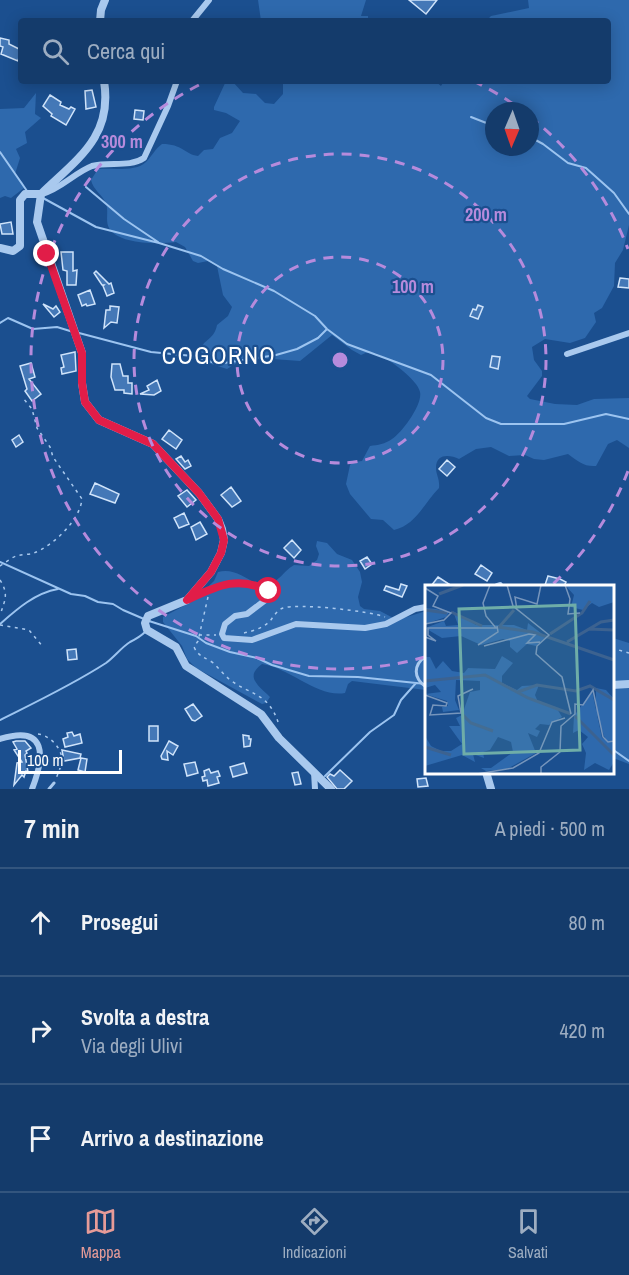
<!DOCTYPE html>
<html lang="it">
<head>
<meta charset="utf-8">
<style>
	:root { --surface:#143b6b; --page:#214673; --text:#f1f3f6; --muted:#9dadc1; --line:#33557e; --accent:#e69b98 }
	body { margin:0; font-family:"Archivo Narrow",sans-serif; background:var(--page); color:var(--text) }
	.compass { position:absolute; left:485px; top:102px; width:54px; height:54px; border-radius:50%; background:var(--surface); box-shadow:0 3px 15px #0003; rotate:182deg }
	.scale { position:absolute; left:18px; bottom:15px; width:104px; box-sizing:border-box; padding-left:6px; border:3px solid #fff; border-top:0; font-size:16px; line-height:21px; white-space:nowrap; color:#fff; -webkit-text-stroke:4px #1b4f8f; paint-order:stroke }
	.stop { position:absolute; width:18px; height:18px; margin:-14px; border:4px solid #e11d48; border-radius:50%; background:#fff }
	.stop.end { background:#e11d48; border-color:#fff; box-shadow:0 2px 6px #0008 }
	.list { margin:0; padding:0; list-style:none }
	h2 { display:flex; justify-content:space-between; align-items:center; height:78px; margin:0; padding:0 24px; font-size:26px }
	h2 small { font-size:20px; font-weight:400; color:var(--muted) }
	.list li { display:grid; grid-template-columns:39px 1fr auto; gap:18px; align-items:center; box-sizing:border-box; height:108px; padding:0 24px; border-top:2px solid var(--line) }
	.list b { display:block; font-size:22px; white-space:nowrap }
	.list p { margin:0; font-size:20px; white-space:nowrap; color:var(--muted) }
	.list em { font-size:20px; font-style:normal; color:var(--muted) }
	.icon { flex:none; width:33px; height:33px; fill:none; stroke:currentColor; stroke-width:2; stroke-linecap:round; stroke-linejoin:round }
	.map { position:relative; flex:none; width:629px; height:789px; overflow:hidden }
	.search { position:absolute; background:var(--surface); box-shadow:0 3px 15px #0003; left:18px; right:18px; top:18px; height:66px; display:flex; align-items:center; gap:15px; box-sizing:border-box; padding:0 21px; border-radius:6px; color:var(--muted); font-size:22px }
	.sheet { height:402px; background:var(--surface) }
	nav { display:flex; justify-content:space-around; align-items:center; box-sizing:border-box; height:84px; border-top:2px solid var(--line); background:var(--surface); font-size:16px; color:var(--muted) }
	nav a { display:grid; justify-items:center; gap:3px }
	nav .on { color:var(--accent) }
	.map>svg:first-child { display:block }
	.green { fill:#2e69ad; fill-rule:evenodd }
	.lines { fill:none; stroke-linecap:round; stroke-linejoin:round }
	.stream { stroke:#9cc4f0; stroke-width:2 }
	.building { fill:#4478b7; stroke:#cfe3fa; stroke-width:1.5 }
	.path { stroke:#a9c9ee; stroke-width:1.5; stroke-dasharray:3 4.5; stroke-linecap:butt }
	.service { stroke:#a9c9ee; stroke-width:3 }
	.minor { stroke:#a9c9ee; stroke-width:6 }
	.tertiary { stroke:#a9c9ee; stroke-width:8 }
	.route { stroke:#e11d48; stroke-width:8 }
	.ring { fill:none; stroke:#b68bdc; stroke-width:3; stroke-dasharray:10 8 }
	.labels { text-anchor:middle; stroke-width:4.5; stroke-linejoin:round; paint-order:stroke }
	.quarter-label { font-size:24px; letter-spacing:1.5px; fill:#fff; stroke:#1b4f8f }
	.inset-river { fill:none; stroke:#3c6290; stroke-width:3 }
	.inset-road { fill:none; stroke:#7695bc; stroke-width:1.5 }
	.view { fill:#6fada8; fill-opacity:0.15; stroke:#6fada8; stroke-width:3 }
	.inset-edge { fill:none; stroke:#fff; stroke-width:3 }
	.centre { fill:#b68bdc; stroke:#1b4f8f; stroke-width:3 }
	.ring-label { font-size:18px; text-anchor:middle; font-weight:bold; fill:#b68bdc; stroke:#1b4f8f; stroke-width:4.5; stroke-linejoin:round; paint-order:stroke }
</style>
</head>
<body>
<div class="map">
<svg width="629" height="789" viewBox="0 0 629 789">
	<rect width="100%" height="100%" fill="#1b4f8f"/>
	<path class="green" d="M258,0H366L361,16H368V21H261Z
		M528,0H629V225L623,250L615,263L614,286L602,308L594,313L596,322L585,338L570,343L545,339L532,347L534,360L542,371V376L527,396L530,399L555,404L577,405L594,399L629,398V448L617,440L608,444L596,466C584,467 578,461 568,454L544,460L534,459L525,455L509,456L491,447L476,449L459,459C450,455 436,453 436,468C436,475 440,479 439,488C424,503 416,525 394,530L383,520L371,519L350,494L346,484L350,465L353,462L362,461L370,446C378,445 385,444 392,439C402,433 423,404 420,392C418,380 387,357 375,353C370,352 366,352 361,355L352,350L332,335L300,361L259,358L255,361H240L227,369L208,363L200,350C204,339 214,340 217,325L228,316L232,307L223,295L217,266L208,261L198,263L193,261L185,247L176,242C159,244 119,245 109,228C105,221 109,211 106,204C103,195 93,190 91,180L98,169C112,168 136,172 146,162C152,156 155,149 162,144C183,144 184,154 198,156L204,150L213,149L220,138L232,133L240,121L226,113L214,110V107L226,81H232L243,93L256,94L265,103L274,104L283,94V81H435L441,86L444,81H608V21H486L491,16L529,8ZM494,111H530V147H494Z
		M36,93L35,114L41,118L25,132L27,143L16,149L20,158L15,174L23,183L24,188L11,198L5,196L0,198V109L24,108Z
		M317,541L327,543L337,554L352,560L360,572L362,582L358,597L360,606L364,609L380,611L397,620L426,611V690L352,681L348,684L345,693C318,698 290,668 262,664C244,677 259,686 270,697L266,703L262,704L196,668L187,659L182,646L163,622V617L193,601L214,581L218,572C234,567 248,580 261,586C278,585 282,572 294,565L309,566L317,560L319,554L316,546Z
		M613,638L629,643V764L613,758Z"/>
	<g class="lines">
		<path class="stream" d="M471,117L494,126
			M530,137L543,144L568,163L586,168L614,193L629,214
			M0,152L27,191
			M86,187L124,219L158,242
			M43,198L96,227L159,243L201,256L223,269L274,291L315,316L327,329L347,344L431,375L486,418L501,424H564L606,414L629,419
			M0,323L8,318L33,329L57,327L70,331
			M79,333L151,352L193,356L218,364L276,355L297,349L318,338L327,329
			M0,562L71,594L85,596L98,602L113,604L123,610L144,619
			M149,621L196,636L206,643L230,652L257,658L272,665L309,676L358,677L426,684
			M0,624C17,609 35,593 58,589
			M0,720C36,702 72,685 106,663C114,657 122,647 130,642C136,639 140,637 145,632
			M612,749L629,761
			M325,776L370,732L394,715L401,700L416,683"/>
	</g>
	<path class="building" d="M409,0H437L426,14Z
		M0,38L9,40V44L21,50L18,61L1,54L3,47L0,46Z
		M92,90L96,107L86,109L85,91Z
		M50,95L61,102L60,105L69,109L71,107L75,109L66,125L51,116L52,114L43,106Z
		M135,110L144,111L143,120L134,119Z
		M11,222L13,234H2L0,224Z
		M61,252H73V271L77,270L76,285H67V271L63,270Z
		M96,271L109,284L111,283L114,293L107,296L103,286L104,285H102L94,273Z
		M620,278L629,279V288L618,287Z
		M90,290L95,304L87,306L86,304L82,306L78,295Z
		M43,304L53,309L56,306L60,312L54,317Z
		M478,305L483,307L478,319L470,316L473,309L476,310Z
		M110,306L119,307L117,323L111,322L104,328L106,310H110Z
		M75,352L76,371L62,374L61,368L64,367L61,355Z
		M492,356L500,357L498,369L490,367Z
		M31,363L35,377L29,379L41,394L32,401L25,391L27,389L20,366Z
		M112,364H120L123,376H128V383H132V394L124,393V390H115L111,377Z
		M157,380L161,391L154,395L140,394L149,390L147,386Z
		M169,430L182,440L176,449L162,439Z
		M19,435L23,442L16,447L12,440Z
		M181,456L185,462L188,460L191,466L185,469L176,459Z
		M447,460L455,467L447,476L439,469Z
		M95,483L119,494L115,503L90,494Z
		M231,487L241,501L232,507L221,495Z
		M187,490L196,500L187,507L178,496Z
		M184,513L189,524L179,528L174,518Z
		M200,522L207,534L196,540L191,527Z
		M292,540L301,550L294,558L284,548Z
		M367,557L372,564L365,569L360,561Z
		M481,565L492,573L487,581L475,574Z
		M548,576L560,579L566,582L564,586L545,585Z
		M438,577L452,586H431Z
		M401,584L407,586L402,597L384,590L386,586L399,590Z
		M76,649L77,659L68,660L67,650Z
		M193,704L202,716L195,721L192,720L185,709Z
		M149,726H158V741H149Z
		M72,732L74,736L80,734L82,743L65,747L63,739L68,737L67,733Z
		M243,735L249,736V739H251L250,746L244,747Z
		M16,741H25L31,748L26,751L27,753L25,755L28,772L26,771L24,777L22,775L14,785L17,763L22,762L14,750L17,749L13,742Z
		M169,741L178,746L173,755L167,751L168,760L162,759L161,756Z
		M62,750L81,754L80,758L64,761Z
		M81,758L87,759L85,772L78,770Z
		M195,762L198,773L187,776L184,764Z
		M244,763L247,773L233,777L230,767Z
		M209,769L211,773L218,771L220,776L217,777L219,783L208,786L207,780L203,781L202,777L205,776L204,771Z
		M340,770L352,781L344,789H337L327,777L330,774L334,776Z
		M298,772L301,784L295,785L292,773Z
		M426,778L428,786L418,787L417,779Z"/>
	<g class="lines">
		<path class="path" d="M0,566C5,563 11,558 16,556C22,554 29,555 34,553C54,545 80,520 82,499L53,457L50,447L37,428L32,409L23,398
			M0,580C9,594 5,600 0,615
			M208,597L198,641L194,647C198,656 204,657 212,662C218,667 223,674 229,679C249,695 268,692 278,722
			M0,625L29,630L43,647
			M244,633C253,631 263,628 270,621C274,616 277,610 283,608C297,603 370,611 385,617
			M199,635H216
			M612,648L629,653
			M38,734C49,735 61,747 62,759C62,765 58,773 56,779"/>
		<path class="service" d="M426,656C413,665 413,678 426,687
			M49,789L54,783"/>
		<path class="minor" d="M192,21L209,0
			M42,194C61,189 74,173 92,166C109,161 129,168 144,158L168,106L177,81
			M567,354L629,333
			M497,586L500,585
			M190,598C219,585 238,576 269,591L268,598L247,614L235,616L225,624L222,634L224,638L252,640L296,624L365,628L386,624L415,609L426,607
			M0,739C47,724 45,756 32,789
			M314,772L315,789"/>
		<path class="tertiary" d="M100,21L101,10L105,0
			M41,194L37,222L82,353V383L85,402L99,420L153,444L199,493L218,519L222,529L224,540L221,553L211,572L187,600L148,616L145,623L147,630L176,647L186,666L261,714L279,738L331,789
			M41,194C77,159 113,137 104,81
			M0,248L13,251L20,246V200L25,194H41
			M612,685L629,684
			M486,772L491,789"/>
	</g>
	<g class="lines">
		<path class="route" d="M47,254L82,353V383L85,402L99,420L153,444L199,493L218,519L224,540L221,553L211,572L187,600C217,586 237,575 269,591"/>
	</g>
	<g class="ring">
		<circle cx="340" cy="360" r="103"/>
		<circle cx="340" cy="360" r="206"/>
		<path d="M628 471A309 309 0 0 1 551 586M425 657A309 309 0 0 1 207 81M473 81A309 309 0 0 1 522 110M530 117A309 309 0 0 1 628 249"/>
	</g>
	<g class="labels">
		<g class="quarter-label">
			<text x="219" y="364">COGORNO</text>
		</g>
	</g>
	<g transform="translate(425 585)">
		<rect width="189" height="189" fill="#1b4f8f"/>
		<path d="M140,0H189V17L174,22L167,18L158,25L146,22L149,10ZM0,23L11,24L24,27L21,32L0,39ZM28,26L51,40H89L102,45L103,38L121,52L111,61L102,59L92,68L85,62V56L78,54L56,60L36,51L17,53L0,43L19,36L21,41L33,40ZM77,71L88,78L77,91V98L92,105L97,101L114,100L110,110L113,117L131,122L137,132L124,140L115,139L110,144L115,146L112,152L103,148L111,168L82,184L61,186L56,183H66L88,167L86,157L73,152L65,165L58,167L59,173L48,169L50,177L37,170L0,181V151L6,161L16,166H26L37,159L24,141H35L31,133L37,130L45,107L55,105V96L31,95L30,115L34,125L18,127L17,122L23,121L22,116L0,109L16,107L10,100L0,103V72H5L11,84L18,76L27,86L39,88L43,83L70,84ZM171,103L181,105L189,114V155L186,156L180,154L171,126ZM167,106L177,153L189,157V177L184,185L170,178L159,185L161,168L157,159L163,152L154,145L148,148L149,131Z" fill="#2e69ad"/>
		<path class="inset-river" d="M14,9L38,0M0,25L22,28M26,27L57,41M75,41L89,25M73,42L108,47L189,75M164,44L189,45M125,49L157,28L165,16M142,57L176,37L189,35M0,96L60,90L103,113L146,129M93,107L112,100L151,106L165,101L189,115M38,130L46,138L68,146M150,131L189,170M0,162L26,170"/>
		<path class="inset-road" d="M82,0L88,21L124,50L112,61L111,69L137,92L146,129M140,0L145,14L143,29L155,28M0,3L13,11L8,21L26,28L19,35L0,39M92,25L90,12L112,19L116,0M0,52L11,56L3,50V43H71L61,31L58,18L65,0M53,60L73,47L72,41M59,61L104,49L110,50L102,58L115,57M0,110L22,118L21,121L8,120L5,130L36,128L33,111L48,104M52,189L88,183L114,168L127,137L140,133M116,189V182L135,167L136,141L150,129V119L158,120L168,105L178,152L183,157L189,156"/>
		<path class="view" d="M150,20L155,165L39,169L34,24Z"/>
		<rect width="189" height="189" class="inset-edge"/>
	</g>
	<circle cx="340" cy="360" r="9" class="centre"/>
	<g class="ring-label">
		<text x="122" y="148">300 m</text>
		<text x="486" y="221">200 m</text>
		<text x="413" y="293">100 m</text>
	</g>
</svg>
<svg class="compass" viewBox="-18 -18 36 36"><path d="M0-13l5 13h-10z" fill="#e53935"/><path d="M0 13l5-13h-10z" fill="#9dadc1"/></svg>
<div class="scale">100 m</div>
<div class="stop" style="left:269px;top:591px"></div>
<div class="stop end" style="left:47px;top:254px"></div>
<div class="search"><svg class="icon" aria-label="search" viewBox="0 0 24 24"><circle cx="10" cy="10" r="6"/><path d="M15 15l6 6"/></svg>Cerca qui</div>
</div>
<section class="sheet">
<h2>7 min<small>A piedi · 500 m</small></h2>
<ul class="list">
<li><svg class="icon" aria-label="ahead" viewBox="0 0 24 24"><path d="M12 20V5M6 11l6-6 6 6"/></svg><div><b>Prosegui</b></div><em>80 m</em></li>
<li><svg class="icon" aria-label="right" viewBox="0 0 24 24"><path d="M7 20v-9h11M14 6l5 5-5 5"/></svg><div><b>Svolta a destra</b><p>Via degli Ulivi</p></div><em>420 m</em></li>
<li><svg class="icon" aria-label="arrive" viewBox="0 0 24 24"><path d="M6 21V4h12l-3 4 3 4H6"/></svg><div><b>Arrivo a destinazione</b></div></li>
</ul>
</section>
<nav>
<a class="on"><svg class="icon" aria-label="map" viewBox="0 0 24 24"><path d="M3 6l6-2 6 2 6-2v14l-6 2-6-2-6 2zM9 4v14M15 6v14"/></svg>Mappa</a>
<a><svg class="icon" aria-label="directions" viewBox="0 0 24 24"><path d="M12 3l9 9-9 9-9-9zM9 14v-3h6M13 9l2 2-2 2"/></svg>Indicazioni</a>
<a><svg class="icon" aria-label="saved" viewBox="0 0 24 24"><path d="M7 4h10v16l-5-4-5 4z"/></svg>Salvati</a>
</nav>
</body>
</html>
